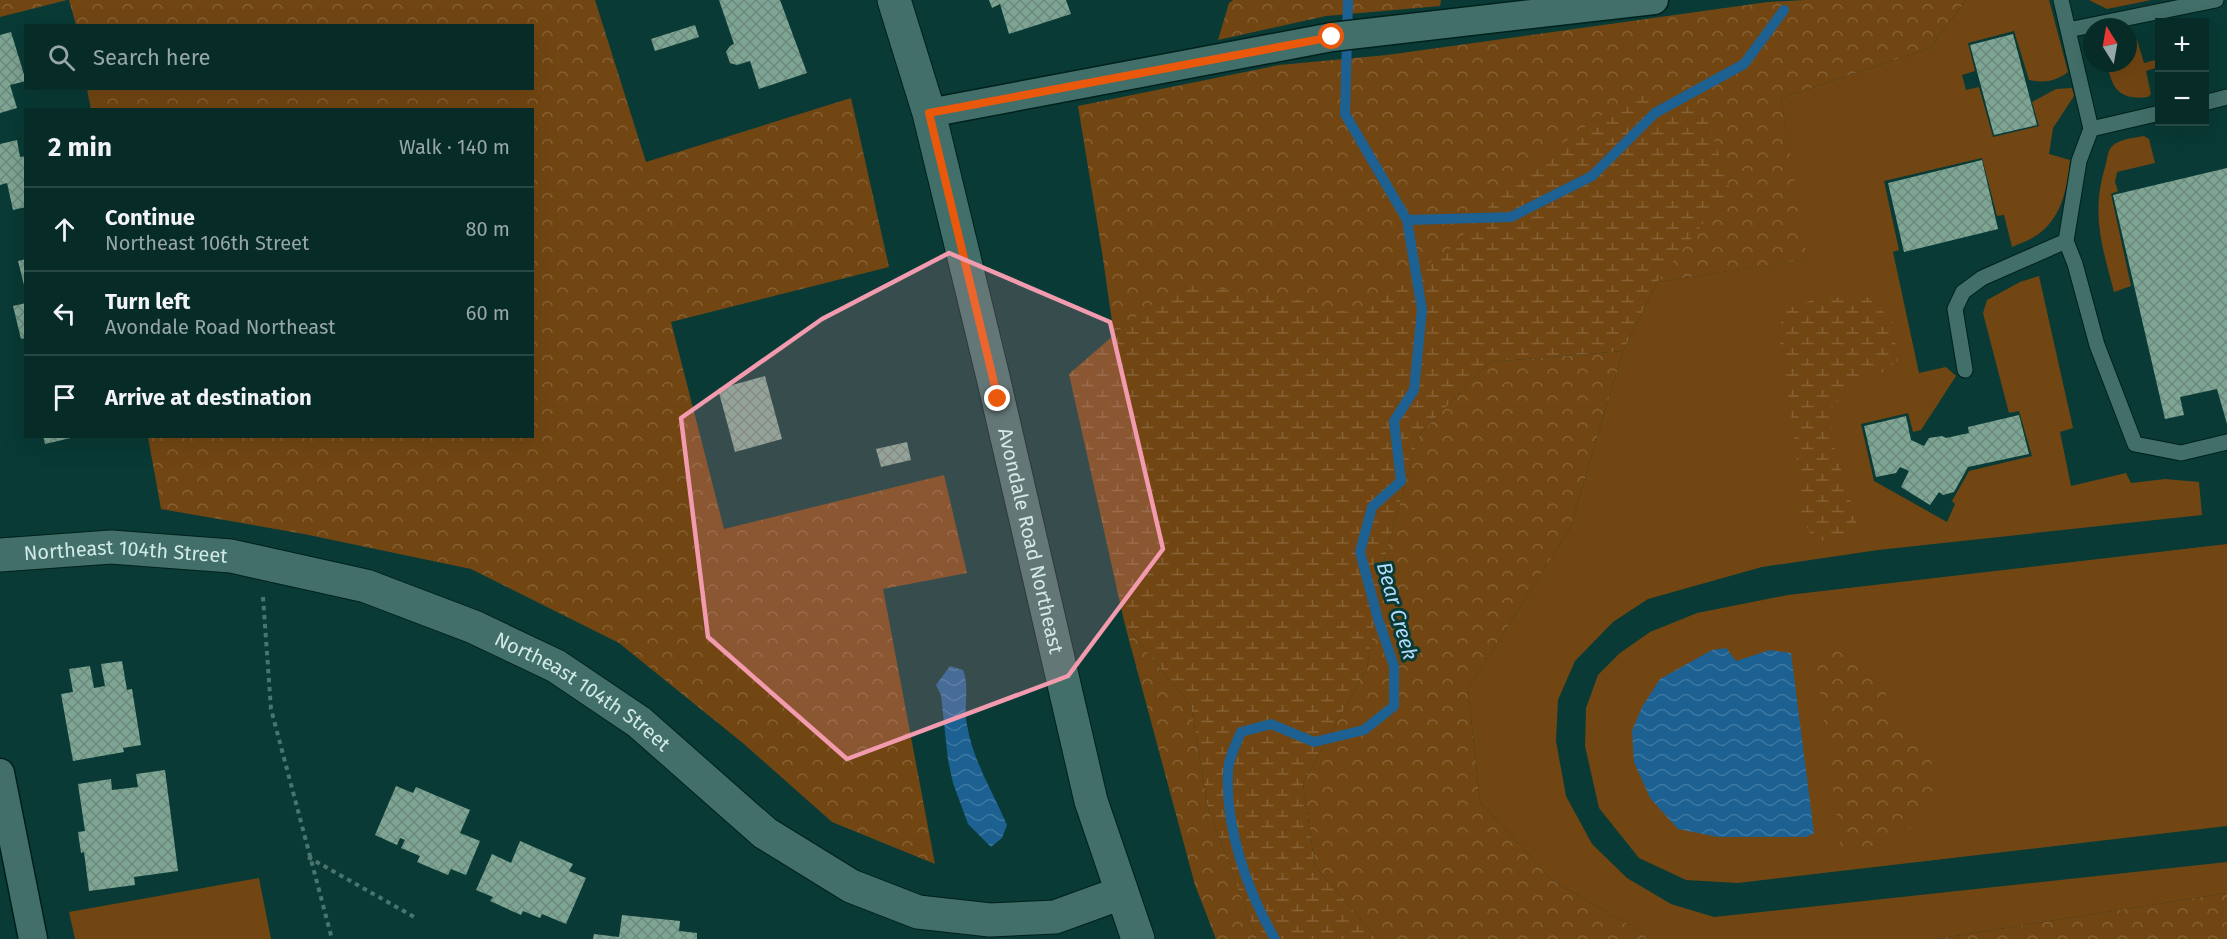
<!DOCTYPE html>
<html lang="en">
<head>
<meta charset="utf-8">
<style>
	:root { --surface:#072c28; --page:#153834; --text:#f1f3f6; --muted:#98a7a8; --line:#284845 }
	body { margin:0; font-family:"Fira Sans",sans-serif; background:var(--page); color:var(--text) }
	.controls { position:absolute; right:18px; top:18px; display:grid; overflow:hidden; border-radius:0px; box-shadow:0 6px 24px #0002 }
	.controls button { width:54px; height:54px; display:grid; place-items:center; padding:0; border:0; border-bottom:2px solid var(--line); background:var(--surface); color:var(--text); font:30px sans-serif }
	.compass { position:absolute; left:2083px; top:18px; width:54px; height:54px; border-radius:50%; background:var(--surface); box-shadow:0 6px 24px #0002; rotate:349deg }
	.stop { position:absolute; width:18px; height:18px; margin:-14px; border:4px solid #ea580c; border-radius:50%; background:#fff }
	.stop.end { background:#ea580c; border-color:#fff; box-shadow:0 2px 6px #0008 }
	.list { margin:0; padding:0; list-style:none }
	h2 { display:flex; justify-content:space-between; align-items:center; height:78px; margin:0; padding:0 24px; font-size:26px }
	h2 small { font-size:20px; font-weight:400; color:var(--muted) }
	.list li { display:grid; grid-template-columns:39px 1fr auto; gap:18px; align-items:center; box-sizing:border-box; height:84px; padding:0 24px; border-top:2px solid var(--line) }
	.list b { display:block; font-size:22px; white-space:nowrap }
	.list p { margin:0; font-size:20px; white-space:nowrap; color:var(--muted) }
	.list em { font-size:20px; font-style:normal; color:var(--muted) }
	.icon { flex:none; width:33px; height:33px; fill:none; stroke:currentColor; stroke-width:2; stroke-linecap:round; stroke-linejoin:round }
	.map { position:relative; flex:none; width:2227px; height:939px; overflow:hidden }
	.search { position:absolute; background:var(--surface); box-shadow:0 6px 24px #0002; left:24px; top:24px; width:510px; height:66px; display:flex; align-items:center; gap:15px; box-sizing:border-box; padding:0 21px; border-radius:0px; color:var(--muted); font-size:22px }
	.panel { position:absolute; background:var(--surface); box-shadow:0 6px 24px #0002; left:24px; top:108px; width:510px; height:330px; border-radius:0px }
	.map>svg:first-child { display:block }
	.grass { fill:#724613 }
	.forest { fill:url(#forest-crowns) }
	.wetland { fill:url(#wetland-marsh) }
	.water { fill:url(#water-waves) }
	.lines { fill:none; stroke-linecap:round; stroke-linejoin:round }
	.stream { stroke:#1c6192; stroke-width:10 }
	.building { fill:url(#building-cross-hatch) }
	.service-casing { stroke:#00201c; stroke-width:17 }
	.minor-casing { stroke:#00201c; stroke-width:31 }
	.tertiary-casing { stroke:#00201c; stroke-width:35 }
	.secondary-casing { stroke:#00201c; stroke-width:35 }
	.path { stroke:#4b746f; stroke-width:4; stroke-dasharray:4.5 4.5; stroke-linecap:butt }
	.service { stroke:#426f69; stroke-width:15 }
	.minor { stroke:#426f69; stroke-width:28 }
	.tertiary { stroke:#426f69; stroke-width:33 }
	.secondary { stroke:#426f69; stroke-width:33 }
	.route { stroke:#ea580c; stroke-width:8 }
	.marked { fill:#f29aae; fill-opacity:0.2; stroke:#f29aae; stroke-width:4.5; stroke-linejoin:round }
	.labels { text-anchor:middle; stroke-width:6; stroke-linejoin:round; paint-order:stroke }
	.street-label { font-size:20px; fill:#d2eae6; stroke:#093a35 }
	.water-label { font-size:21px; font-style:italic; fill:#b2dafd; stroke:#093a35 }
</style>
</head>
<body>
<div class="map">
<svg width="2227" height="939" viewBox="0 0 2227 939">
	<defs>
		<pattern id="forest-crowns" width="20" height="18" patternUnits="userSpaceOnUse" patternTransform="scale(1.5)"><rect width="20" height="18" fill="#724613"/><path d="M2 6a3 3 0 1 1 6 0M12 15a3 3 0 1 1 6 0" fill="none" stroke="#856135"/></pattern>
		<pattern id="wetland-marsh" width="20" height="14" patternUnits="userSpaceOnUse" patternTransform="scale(1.5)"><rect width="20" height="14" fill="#724613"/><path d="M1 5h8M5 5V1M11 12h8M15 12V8" fill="none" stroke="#856135"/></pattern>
		<pattern id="water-waves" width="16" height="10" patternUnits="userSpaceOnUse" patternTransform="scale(1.5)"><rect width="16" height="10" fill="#1c6192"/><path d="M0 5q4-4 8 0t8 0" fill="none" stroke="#3c78a1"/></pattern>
		<pattern id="building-cross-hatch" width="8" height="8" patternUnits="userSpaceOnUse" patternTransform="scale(1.5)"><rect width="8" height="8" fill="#7ea593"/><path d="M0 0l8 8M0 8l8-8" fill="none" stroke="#6b887c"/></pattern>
	</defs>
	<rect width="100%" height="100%" fill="#093a35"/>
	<path class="grass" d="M1966,0H2049L2068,72C2054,82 2045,83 2029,80L2014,31L1968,43L1975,71L1962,75L1966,90L1979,87L1993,137L2039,126L2032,102L2056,89L2072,88L2074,96L2053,128L2049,154L2070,160C2068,185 2062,216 2041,232C2033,239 2021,243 2012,247L2004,215L1997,216L1982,158L1884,181L1899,250L1893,252L1919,373L1946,367L1956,376L1921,430L1913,432L1908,413L1861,424L1874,481L1947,522L1955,504L1952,501L1969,471L2032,456L2019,411L2009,413L1983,313L1987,300L2020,282L2039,276L2073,428L2060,432L2071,486L2126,473L2131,483L2165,479L2199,482L2202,515L1878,550L1762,567L1648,599L1613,622L1575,661L1558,700L1556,741L1566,796L1592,844L1627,878L1671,904L1714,917L2227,862V893L1936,939H1648L1635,928L1553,881L1480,802L1468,689L1570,528L1623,351L1657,282L1806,259L1781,98L1930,48Z
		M2089,0H2151L2107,9Z
		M2129,38L2137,40L2144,63L2159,59V67L2146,71L2151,94L2148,97C2120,100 2112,90 2107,63H2128Z
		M2144,136L2149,139L2155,163L2117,172L2115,182L2118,191L2111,194L2131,286L2114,292C2102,246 2091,215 2105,167C2107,162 2107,154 2110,149C2116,139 2134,138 2144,136Z
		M2227,544V826L1738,883L1686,880L1639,858L1599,808L1585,746L1586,708L1598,675L1620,653L1650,632L1697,613L1788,595Z
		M259,878L271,939H75L69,912Z"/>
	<path class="forest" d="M0,0H67L0,17Z
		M69,0H595L646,162L851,98L889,267L671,322L724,529L944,475L967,573L883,589L935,864L832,822L744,744L619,643L471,569L304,534L161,509L148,437L532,436V110H91L87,89L532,88V26L76,25Z
		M1233,0H1441L1440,6L1326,16L1218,40L1229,3Z
		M1805,0H1966L1930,48L1781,98L1807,259L1657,282L1346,357L1179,284L1114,335L1102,252L1078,106L1279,65L1387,55L1768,2Z
		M1623,351L1570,528L1468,689L1480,802L1553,881L1635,928L1648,939H1378L1315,866L1303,783L1367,668L1384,560L1419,435L1490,362Z
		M1125,625L1191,706L1208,808L1257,939H1216L1195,885Z
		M1830,646L1882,672L1887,700L1897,728L1929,747L1935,784L1919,821L1886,848L1842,856L1816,660Z
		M2227,893V939H1936Z"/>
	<path class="wetland" d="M1636,91L1705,112L1730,189L1657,282L1623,351L1490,362L1419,435L1384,560L1367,668L1303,783L1315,866L1378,939H1257L1208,808L1191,706L1125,625L1069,374L1114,335L1178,284L1283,296L1352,313L1449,250L1518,175Z
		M1867,297L1892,320L1898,361L1883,372L1856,384L1832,407V440L1855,515L1858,535L1834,542L1813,539L1802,517L1795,441L1779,335L1783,310L1818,298Z"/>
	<path class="water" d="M1726,648L1736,661L1770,650L1791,653L1814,833L1806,837H1718L1678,829L1650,798L1634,762L1632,731L1642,707L1660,679L1712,650Z
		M950,666L963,670C970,688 963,706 967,725C973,761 993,792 1007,825L1002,838L991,847L968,824L953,783L948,760L941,695L936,685Z"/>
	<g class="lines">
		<path class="stream" d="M1407,220L1511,217L1592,176L1655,113L1744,64L1784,10
			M1275,939C1247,891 1225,827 1228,772C1228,759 1236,744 1241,732L1271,724L1314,742L1364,730L1394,706V666L1378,619L1360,552L1372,507L1401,481L1394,421L1414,390L1422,310L1407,220L1345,114L1348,0"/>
	</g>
	<path class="building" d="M719,0H780L807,73L759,89L750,61L737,65L730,63L726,52L730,46L734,44Z
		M989,0H1066L1071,14L1009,34L1000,4L992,8Z
		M695,25L699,37L655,51L651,39Z
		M11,32L26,81L10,85L17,108L0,113V35Z
		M2013,34L2037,125L1994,135L1970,45Z
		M17,140L20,157L26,156V207L13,210L7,183L0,185V144Z
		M1982,160L1998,229L1904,252L1888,183Z
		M2227,168V424L2217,389L2180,397L2184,415L2165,419L2113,195Z
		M26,259V289H25L18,261Z
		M26,303V338L21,339L13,306Z
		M765,376L782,439L735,452L718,389Z
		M2019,415L2029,454L1968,467L1954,492L1943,495L1939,492L1930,505L1901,487L1909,471L1900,467L1896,473L1876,477L1864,426L1906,416L1911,440L1924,446L1929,438L1942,436L1946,438L1969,433L1968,427Z
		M43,436H75V437L45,444Z
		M907,442L911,460L881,467L876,449Z
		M122,661L127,690L132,689L141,745L123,748L124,752L73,761L61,694L73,692L69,669L90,666L94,688L105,686L101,664Z
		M165,770L178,871L134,877L135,885L89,891L84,852L81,853L78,832L85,831L78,784L111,779L112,790L138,787L136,774Z
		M396,786L413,793L416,787L470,810L460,833L480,841L466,875L451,869L448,875L417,862L420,856L401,848L405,840L400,838L397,845L375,835Z
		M520,841L573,864L569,871L586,878L566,924L542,914L540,918L523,911L521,915L490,901L493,897L476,890L492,854L511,863Z
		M622,915L680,921L679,931L697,933V939H593L594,934L619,937Z"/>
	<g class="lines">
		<defs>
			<path id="service" d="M2061,0L2091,129L2079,161L2066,241L2075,264L2097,345L2135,444L2181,453L2227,442
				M2068,30L2216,0
				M2204,103L2227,97
				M2091,129L2160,113
				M1965,370L1955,309L1963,292L1982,278L2066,241"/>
			<path id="minor" d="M929,113L1332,37L1654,0
				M0,773L33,939"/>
			<g id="tertiary">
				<path id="s1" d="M0,555L111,547L231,556L366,586L474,627L556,666L639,722L765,833L851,886L918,912L990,920L1055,917L1121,893"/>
			</g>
			<g id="secondary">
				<path id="s2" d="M894,0L929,113L993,377L1091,801L1138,939"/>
			</g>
		</defs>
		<use href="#service" class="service-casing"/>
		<use href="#minor" class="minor-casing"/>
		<use href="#tertiary" class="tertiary-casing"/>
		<use href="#secondary" class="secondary-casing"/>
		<path class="path" d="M263,597L271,709L332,939
			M308,857L416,918"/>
		<use href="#service" class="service"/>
		<use href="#minor" class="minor"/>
		<use href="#tertiary" class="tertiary"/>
		<use href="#secondary" class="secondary"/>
	</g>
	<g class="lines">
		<path class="route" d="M998,399L929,113L1332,37"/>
	</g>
	<path class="marked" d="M949,253L1110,322L1163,549L1068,676L847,759L708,637L681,418L822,319Z"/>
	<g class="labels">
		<g class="street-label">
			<text dy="7" stroke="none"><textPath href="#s2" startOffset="558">Avondale Road Northeast</textPath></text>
			<text dy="7" stroke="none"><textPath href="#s1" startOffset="126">Northeast 104th Street</textPath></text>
			<text dy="7" stroke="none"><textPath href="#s1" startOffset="612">Northeast 104th Street</textPath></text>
		</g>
		<g class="water-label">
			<text transform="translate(1397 611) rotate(74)" y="7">Bear Creek</text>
		</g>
	</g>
</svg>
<div class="controls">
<button>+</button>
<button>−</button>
</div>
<svg class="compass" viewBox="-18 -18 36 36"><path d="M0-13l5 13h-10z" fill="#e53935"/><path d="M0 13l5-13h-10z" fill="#98a7a8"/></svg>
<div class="stop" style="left:1332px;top:37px"></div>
<div class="stop end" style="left:998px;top:399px"></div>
<div class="search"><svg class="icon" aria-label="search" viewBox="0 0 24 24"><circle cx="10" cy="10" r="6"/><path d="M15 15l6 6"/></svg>Search here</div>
<section class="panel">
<h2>2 min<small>Walk · 140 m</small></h2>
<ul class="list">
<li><svg class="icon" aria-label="ahead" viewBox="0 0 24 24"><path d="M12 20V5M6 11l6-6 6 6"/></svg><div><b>Continue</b><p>Northeast 106th Street</p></div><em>80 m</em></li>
<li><svg class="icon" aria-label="left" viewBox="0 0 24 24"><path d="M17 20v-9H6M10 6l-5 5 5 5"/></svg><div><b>Turn left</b><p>Avondale Road Northeast</p></div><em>60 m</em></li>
<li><svg class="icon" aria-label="arrive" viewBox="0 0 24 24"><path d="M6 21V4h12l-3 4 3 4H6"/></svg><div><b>Arrive at destination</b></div></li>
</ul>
</section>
</div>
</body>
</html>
